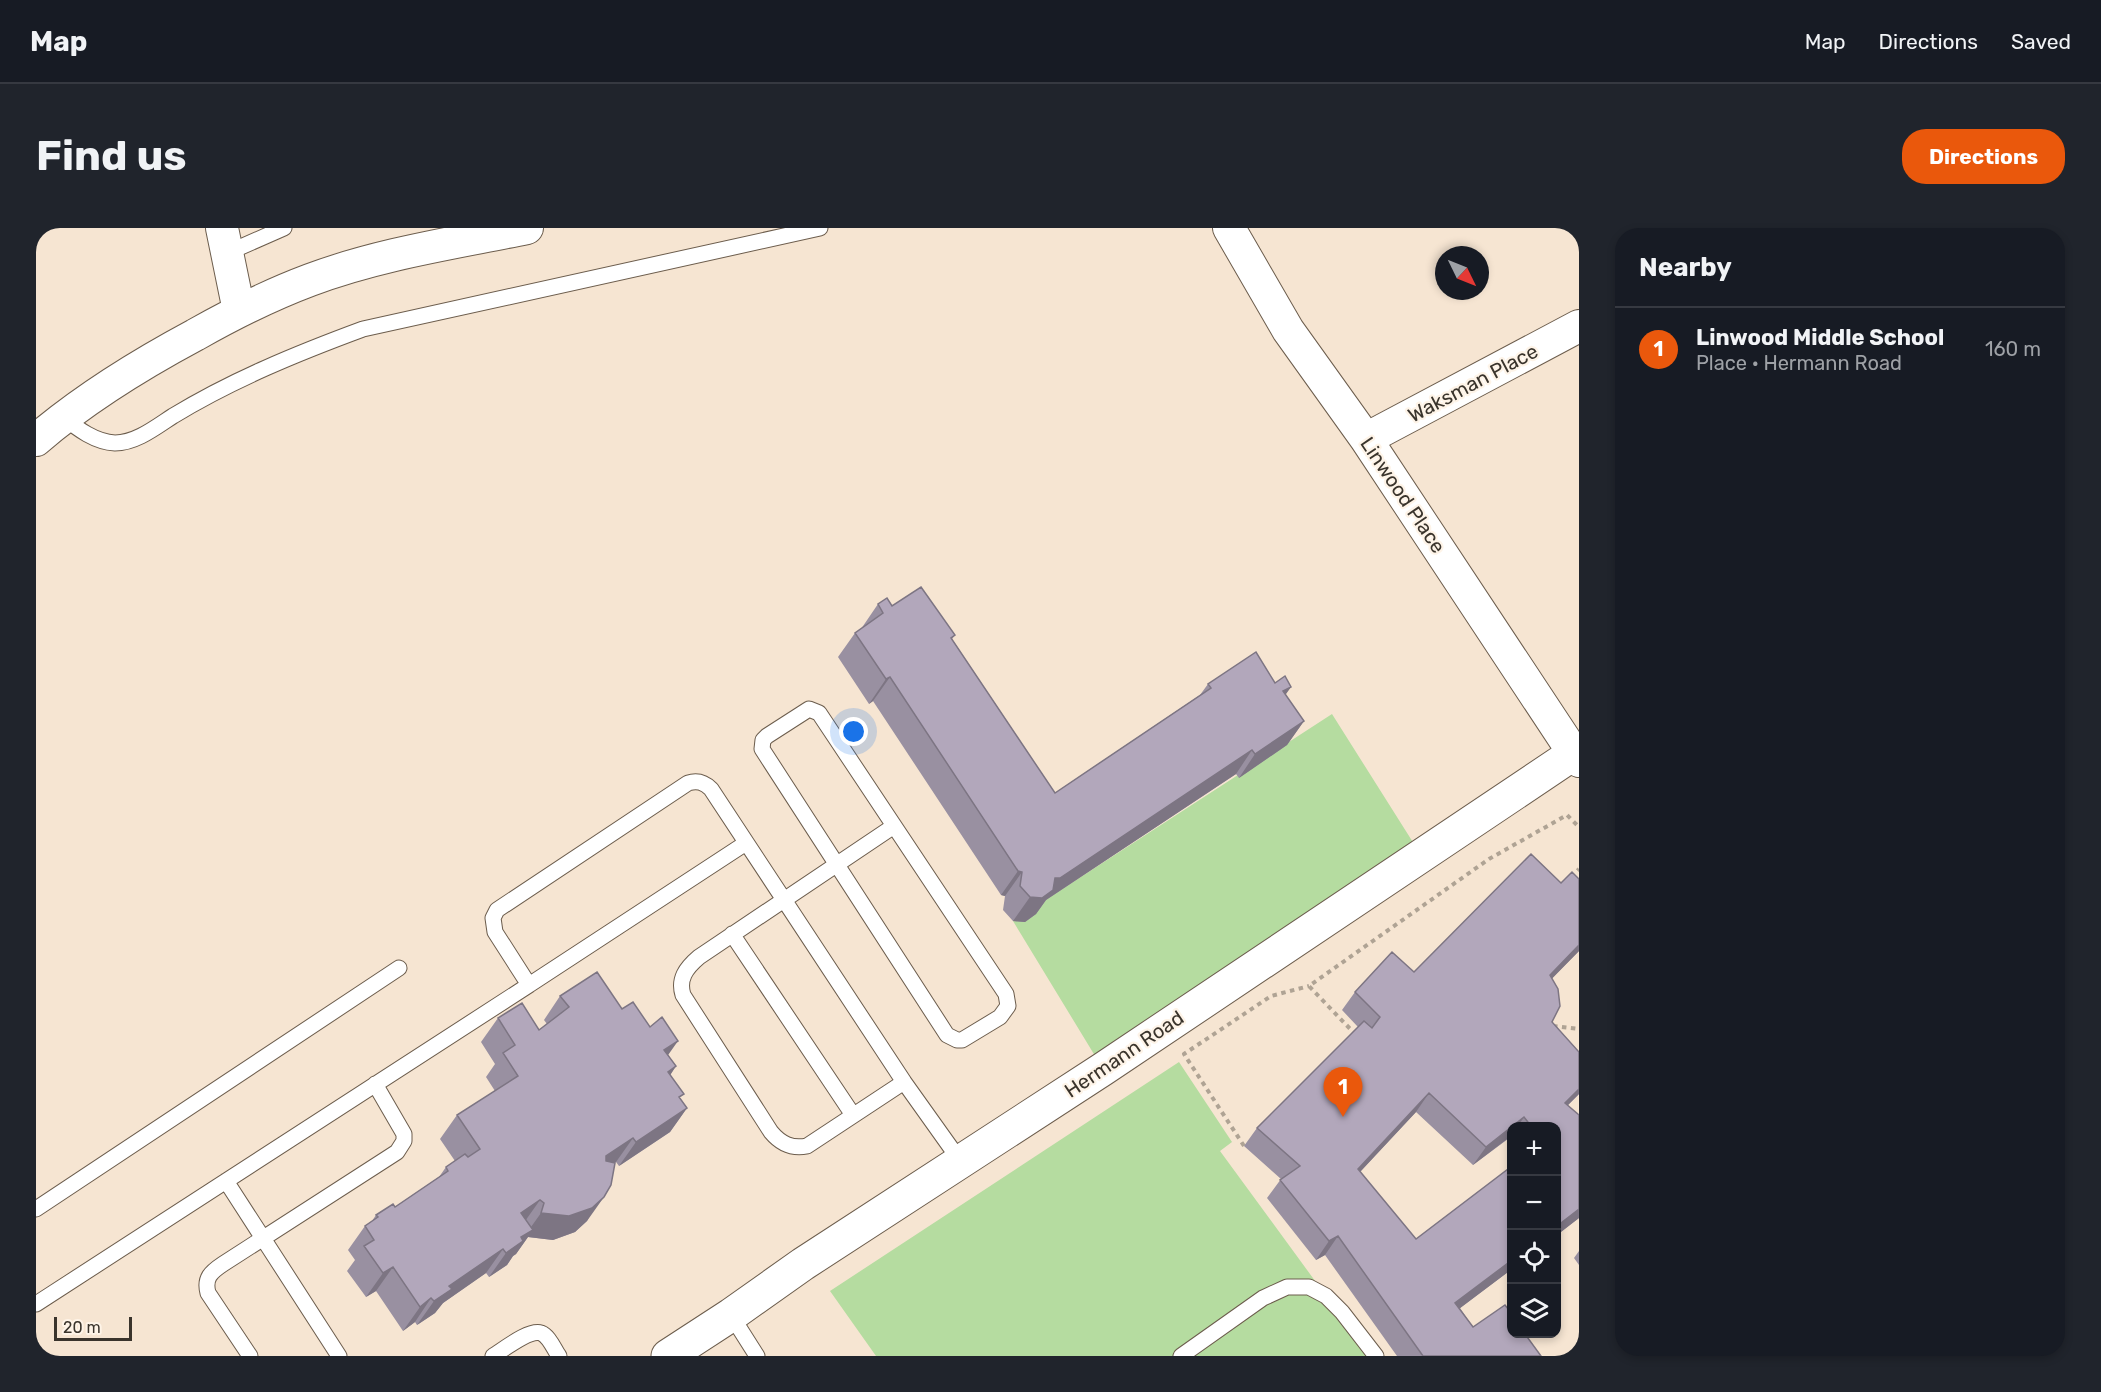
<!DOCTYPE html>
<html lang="en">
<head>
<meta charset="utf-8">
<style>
	:root { --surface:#171b24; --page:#20242c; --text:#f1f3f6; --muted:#9ea1a6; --line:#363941; --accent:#ea580c }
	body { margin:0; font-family:Rubik,sans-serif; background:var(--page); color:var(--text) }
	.controls { position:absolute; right:18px; bottom:18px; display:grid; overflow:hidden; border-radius:12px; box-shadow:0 3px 9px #0003 }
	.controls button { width:54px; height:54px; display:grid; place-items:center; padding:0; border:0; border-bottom:2px solid var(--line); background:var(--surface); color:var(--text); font:30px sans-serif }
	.compass { position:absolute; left:1399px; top:18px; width:54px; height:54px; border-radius:50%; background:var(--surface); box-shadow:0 3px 9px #0003; rotate:133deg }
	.scale { position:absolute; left:18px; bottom:15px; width:78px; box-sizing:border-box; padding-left:6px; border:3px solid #3a342c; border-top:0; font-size:16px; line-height:21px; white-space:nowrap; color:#3a342c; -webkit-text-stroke:4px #fef4e8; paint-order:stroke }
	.you { position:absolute; left:818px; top:504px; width:21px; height:21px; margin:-15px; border:4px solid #fff; border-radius:50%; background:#1a73e8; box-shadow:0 0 0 9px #1a73e833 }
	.badge { display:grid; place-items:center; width:39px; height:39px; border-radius:50%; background:var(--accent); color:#fff; font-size:20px; font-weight:700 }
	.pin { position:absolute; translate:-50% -50px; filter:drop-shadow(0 2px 3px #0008) }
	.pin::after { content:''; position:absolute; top:32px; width:21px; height:18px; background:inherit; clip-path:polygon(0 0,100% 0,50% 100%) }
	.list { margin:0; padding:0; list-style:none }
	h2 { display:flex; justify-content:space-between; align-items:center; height:78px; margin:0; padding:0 24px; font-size:26px }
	h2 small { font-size:20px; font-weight:400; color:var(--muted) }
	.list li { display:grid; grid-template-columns:39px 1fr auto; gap:18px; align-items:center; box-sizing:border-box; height:84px; padding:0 24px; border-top:2px solid var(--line) }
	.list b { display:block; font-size:22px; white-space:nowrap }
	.list p { margin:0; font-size:20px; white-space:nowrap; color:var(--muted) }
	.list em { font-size:20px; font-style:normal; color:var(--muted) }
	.icon { flex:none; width:33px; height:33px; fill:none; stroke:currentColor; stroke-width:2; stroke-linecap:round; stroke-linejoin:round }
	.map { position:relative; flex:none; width:1543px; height:1128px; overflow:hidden; border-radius:24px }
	header { display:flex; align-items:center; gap:36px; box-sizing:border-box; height:84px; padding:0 30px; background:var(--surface); border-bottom:2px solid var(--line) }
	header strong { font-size:28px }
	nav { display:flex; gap:33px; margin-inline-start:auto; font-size:21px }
	.intro { display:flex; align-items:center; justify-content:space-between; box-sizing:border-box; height:144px; padding:0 36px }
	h1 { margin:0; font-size:42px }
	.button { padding:15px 27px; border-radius:24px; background:var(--accent); color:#fff; font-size:21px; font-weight:700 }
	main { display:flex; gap:36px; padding:0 36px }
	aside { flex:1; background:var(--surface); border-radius:24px; box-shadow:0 3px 9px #0003 }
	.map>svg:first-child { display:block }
	.green { fill:#b5dca0 }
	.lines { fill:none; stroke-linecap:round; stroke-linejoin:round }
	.service-casing { stroke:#6c5d4d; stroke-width:17 }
	.minor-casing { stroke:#6c5d4d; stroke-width:34 }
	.tertiary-casing { stroke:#6c5d4d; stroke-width:35 }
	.path { stroke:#afa394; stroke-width:4; stroke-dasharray:4.5 4.5; stroke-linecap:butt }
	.service { stroke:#fff; stroke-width:15 }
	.minor { stroke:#fff; stroke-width:32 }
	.tertiary { stroke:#fff; stroke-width:33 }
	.wall { fill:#9990a1 }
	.shaded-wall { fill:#7d7583 }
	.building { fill:#b2a7bb; stroke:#7d7583; stroke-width:1.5 }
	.labels { text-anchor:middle; stroke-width:4.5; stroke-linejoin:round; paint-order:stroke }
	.street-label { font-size:20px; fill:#3a342c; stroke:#fef4e8 }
</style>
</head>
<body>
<header>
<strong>Map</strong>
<nav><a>Map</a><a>Directions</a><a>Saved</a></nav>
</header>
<div class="intro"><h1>Find us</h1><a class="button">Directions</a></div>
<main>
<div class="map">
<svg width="1543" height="1128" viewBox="0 0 1543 1128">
	<rect width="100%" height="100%" fill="#f6e5d2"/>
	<path class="green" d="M1296,486L1385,627L1067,841L977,693Z
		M1143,834L1196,914L1184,923L1334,1128H840L794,1063Z"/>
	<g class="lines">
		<defs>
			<path id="service" d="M191,25L248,0
				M27,189C42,201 59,214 79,215C100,215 120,199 137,188C196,152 262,125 327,101L784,0
				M773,481L783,485L970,766L972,778L964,789L926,812H921L911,807L726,521L727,512L731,508Z
				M858,598L663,729C650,740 642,751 647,767L735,904C745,916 756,921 771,918L868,854
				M696,706L817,887
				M493,757L710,615
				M190,953L303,1128
				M0,981L363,740
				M0,1076L493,757L459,704L457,690L461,682L652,555C661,552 668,554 675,561L868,854L925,934
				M695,1087L721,1128
				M214,1128L172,1065C168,1050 175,1044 187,1036L361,924L368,913V906L339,856
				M457,1128C467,1122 493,1101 505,1105C513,1108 518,1121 523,1128
				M1145,1128L1227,1070L1251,1059H1273L1290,1068L1306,1084L1340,1128"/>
			<path id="minor" d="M186,0L203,83
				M1193,0L1252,102L1330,211L1543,533
				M1330,211L1543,98
				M0,212C49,170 103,137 159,107C196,86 234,67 274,52C343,26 418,15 491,0"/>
			<path id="tertiary" d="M632,1128L695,1087L767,1036L1067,841L1543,522"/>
		</defs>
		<use href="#service" class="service-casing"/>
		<use href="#minor" class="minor-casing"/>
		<use href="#tertiary" class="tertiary-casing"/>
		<path class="path" d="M1535,649L1543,641
			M1517,798L1543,801
			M1320,807L1273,758L1453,631L1531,587L1543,599
			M1208,918L1148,826L1235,768L1273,758"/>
		<use href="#service" class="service"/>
		<use href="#minor" class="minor"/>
		<use href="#tertiary" class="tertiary"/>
	</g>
	<path class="wall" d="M842,376L856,378L919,407L916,411L1019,565L1164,467L1172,456L1239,455L1255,459L1249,466L1268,493L1251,517L1203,550L1200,546L1010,672L1000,686L989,694L977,693L967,682L969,668L965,667L837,473L833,476L802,429L819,405L825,401Z
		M1543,651V723L1516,750V794L1543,824V866L1532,877L1543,990L1521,1007V898H1476V908L1437,937L1380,884L1324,944L1380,1011L1476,938V1041L1424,1080L1437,1099L1505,1128H1361L1289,1027L1280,1032L1231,970L1245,951L1208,918L1221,900L1322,799L1306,782L1319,764L1378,744L1525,655Z
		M524,768L586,781L632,827L640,838L634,847L644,870L651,880L634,904L583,938L580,934L579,935L551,993L539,1004L517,1012L492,1009L480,1026L477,1028L471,1037L453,1049L450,1045L407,1075L399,1085L381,1097L379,1094L367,1103L340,1063L330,1069L311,1043L319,1032L312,1022L329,998L336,993L340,987L359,979L403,949L410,939L419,933L404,911L421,887L459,863L450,849L459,836L445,814L462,790L503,802L511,796L508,792Z
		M1543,1023V1037L1538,1030Z"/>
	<path class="shaded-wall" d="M854,449L837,473L833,476L850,451Z
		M1255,459L1238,483L1247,463Z
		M1268,493L1251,517L1203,550L1219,526Z
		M1216,522L1200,546L1010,672L1000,686L989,694L977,693L994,669L1019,650Z
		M982,643L986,644L969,668L965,667Z
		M1543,717V723L1502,765L1514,747Z
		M642,813L625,837L628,822Z
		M640,838L624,863L632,844Z
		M1543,861V866L1516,893L1529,875Z
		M1393,865L1380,884L1309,960L1322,941Z
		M651,880L634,904L583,938L600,914Z
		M1488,889L1482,898H1476Z
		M1476,899L1475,908L1437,937L1450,919Z
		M597,910L580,934L553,952L570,928Z
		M568,969L551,993L539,1004L517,1012L492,1009L480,1026L477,1028L471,1037L453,1049L470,1025L485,1009L490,1006L505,985Z
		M504,972L487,996L485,985Z
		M1543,981V990L1521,1007V998Z
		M1302,1008L1289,1027L1280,1032L1293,1013Z
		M467,1021L450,1045L407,1075L399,1085L381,1097L398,1073L413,1058Z
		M1476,1032V1041L1407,1093L1419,1075Z
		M357,1039L340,1063L330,1069L347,1045Z
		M395,1070L379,1094L367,1103L384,1079Z"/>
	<path class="building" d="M885,359L919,407L915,410L1019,565L1175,460L1172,456L1220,424L1239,455L1249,448L1255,459L1247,463L1268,493L1219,526L1216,522L1024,650H1019L1017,662L1006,670L994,669L984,658L986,644L982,643L854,449L850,451L819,405L847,385L842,376L851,370L856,378Z
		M1495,626L1525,655L1536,644L1543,651V717L1514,747L1522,761L1524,778L1516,794L1543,824V861L1529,875L1543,887V981L1521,998V898H1495L1488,889L1450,919L1393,865L1322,941L1380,1011L1476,938V1032L1419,1075L1437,1099L1469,1077L1476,1086V1106H1489L1505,1128H1387L1302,1008L1293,1013L1244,952L1264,938L1221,900L1328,793L1336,800L1344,789L1319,764L1356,724L1378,744Z
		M561,744L586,781L597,774L614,799L626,789L642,813L628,822L640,838L632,844L648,866L643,869L651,880L600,914L597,910L570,928V933L579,935L575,957L568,969L556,980L533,988L505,985L508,975L504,972L485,985L497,1002L485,1009L487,1013L470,1025L467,1021L413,1058L416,1061L398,1073L395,1070L384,1079L357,1039L347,1045L328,1018L338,1012L329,998L342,989L340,987L357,976L359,979L412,943L410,939L429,926L432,929L444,921L421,887L482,848L467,825L479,817L462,790L486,775L503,802L533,779L524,768Z"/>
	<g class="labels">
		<g class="street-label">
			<text transform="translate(1437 155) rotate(-28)" y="7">Waksman Place</text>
			<text transform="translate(1367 267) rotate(56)" y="7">Linwood Place</text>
			<text transform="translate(1088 826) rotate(-34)" y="7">Hermann Road</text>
		</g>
	</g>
</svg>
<div class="controls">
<button>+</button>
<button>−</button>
<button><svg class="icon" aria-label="locate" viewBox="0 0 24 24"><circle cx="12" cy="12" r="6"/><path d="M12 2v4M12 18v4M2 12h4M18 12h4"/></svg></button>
<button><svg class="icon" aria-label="layers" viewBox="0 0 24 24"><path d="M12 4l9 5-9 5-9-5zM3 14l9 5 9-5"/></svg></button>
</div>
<svg class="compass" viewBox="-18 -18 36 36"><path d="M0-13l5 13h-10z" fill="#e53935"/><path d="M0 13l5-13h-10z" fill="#9ea1a6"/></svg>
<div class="scale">20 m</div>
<div class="you"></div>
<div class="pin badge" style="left:1307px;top:889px">1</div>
</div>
<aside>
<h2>Nearby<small></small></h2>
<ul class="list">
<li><span class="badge">1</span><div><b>Linwood Middle School</b><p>Place · Hermann Road</p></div><em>160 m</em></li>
</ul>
</aside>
</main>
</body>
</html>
